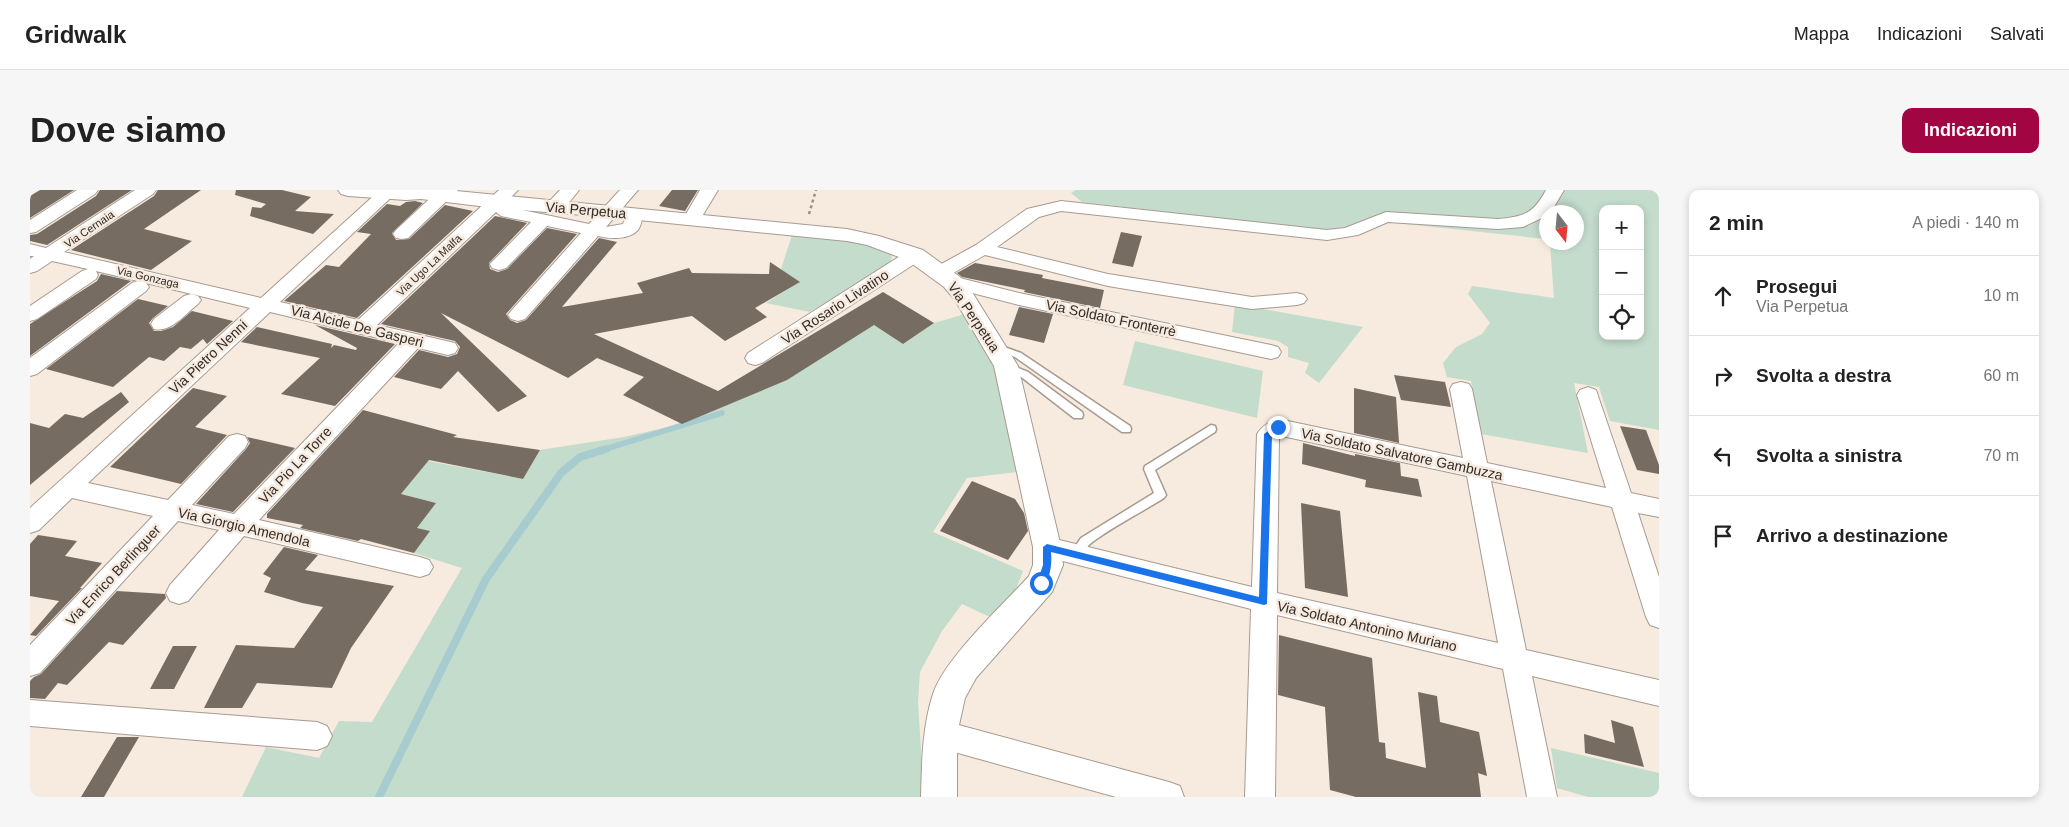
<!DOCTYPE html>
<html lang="it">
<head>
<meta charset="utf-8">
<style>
	:root { --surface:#fff; --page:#f6f6f6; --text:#222; --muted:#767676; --line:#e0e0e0; --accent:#a10542 }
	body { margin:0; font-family:Arial,sans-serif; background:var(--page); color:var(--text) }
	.controls { position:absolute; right:15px; top:15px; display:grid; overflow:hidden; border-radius:10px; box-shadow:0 2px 8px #0003 }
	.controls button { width:45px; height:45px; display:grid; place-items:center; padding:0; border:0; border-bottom:1px solid var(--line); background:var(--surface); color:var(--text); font:25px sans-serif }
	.compass { position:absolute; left:1509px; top:15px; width:45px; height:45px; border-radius:50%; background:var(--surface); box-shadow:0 2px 8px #0003; rotate:164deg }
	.stop { position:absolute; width:15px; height:15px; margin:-11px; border:4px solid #1a73e8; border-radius:50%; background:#fff }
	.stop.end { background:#1a73e8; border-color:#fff; box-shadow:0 1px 5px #0008 }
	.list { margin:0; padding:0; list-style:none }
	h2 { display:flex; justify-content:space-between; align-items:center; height:65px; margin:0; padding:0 20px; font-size:21px }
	h2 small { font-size:16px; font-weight:400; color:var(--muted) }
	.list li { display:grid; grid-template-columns:32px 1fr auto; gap:15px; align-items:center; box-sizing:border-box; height:80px; padding:0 20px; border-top:1px solid var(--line) }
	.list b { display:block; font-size:19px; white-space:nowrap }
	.list p { margin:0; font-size:16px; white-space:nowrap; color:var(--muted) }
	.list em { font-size:16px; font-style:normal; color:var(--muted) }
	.icon { flex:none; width:28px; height:28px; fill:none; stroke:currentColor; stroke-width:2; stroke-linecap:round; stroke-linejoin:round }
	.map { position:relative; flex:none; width:1629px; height:607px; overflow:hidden; border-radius:10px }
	header { display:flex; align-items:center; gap:30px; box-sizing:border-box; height:70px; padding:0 25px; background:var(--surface); border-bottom:1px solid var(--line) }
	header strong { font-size:24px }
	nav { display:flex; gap:28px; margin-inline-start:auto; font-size:18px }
	.intro { display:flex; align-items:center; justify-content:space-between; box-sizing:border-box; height:120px; padding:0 30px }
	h1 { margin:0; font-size:35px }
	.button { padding:12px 22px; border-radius:10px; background:var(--accent); color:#fff; font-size:18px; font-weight:700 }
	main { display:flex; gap:30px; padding:0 30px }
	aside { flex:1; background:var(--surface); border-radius:10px; box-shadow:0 2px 8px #0003 }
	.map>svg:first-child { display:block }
	.green { fill:#c3dccc; fill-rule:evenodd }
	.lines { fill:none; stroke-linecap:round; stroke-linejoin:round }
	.stream-far1 { stroke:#a7ccd0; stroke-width:5.5 }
	.stream { stroke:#a7ccd0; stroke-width:8 }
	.building { fill:#776c62 }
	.service-casing { stroke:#a79b90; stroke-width:3 }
	.minor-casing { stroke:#a79b90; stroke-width:2 }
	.tertiary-casing { stroke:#a79b90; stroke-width:2 }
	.path { stroke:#988f87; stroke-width:2.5; stroke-dasharray:3 3; stroke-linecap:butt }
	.service { fill:#fff; fill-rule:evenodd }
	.minor { fill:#fff; fill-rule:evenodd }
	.tertiary { fill:#fff; fill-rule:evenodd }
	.route { fill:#1a73e8 }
	.labels { text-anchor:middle; stroke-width:5; stroke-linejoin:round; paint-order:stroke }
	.far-street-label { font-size:11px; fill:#312c28; stroke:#f7eadf }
	.street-label { font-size:14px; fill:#312c28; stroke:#f7eadf }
</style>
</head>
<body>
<header>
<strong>Gridwalk</strong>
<nav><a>Mappa</a><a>Indicazioni</a><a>Salvati</a></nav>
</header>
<div class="intro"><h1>Dove siamo</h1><a class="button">Indicazioni</a></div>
<main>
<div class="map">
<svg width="1629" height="607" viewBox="0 0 1629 607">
	<rect width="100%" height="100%" fill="#f7eadf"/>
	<path class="green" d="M1046,0H1517C1510,14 1501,24 1487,30L1382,24L1316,40L1299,41L1052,12L1041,3Z
		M1532,0H1629V240L1580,231L1569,197L1544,193L1558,263L1451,244L1441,191L1417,187L1413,173L1426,157L1452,144L1460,133L1438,104L1442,96L1524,108L1520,53L1546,52V22H1516V49L1357,32L1429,34L1482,38L1499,36L1510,30ZM1573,19H1610V146H1573Z
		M762,45L833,53L862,63L861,74L780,122L736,113L769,92L750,82Z
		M1205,114L1333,137L1289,193L1275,183L1279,173L1258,167V157L1248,151L1202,142Z
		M935,124L969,186L987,282L937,288L903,342L993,381L985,402L960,427L932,414L912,441L890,482L888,512L894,607H212L236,557L289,568L309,531L342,532L432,378L384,363L400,341L387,338L406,313L371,304L398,271L493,289L510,260L594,247L652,234L751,192L844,135L873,154L904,133Z
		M1105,151L1233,181L1227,228L1093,195Z
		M1521,558L1629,583V607H1558L1527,598Z"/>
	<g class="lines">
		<path class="stream-far1" d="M572,260L692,223"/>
		<path class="stream" d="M349,607L456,389L531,283L550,267L576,259"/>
	</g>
	<path class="building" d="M10,0H44L0,28V6Z
		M70,0H102L17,55L0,51V45L7,44L66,6Z
		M128,0H171L114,39L162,51L121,80L41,60L124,6Z
		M206,0H252L281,7L265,21L304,24L283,44L220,26L222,17L231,18L236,14L205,5Z
		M642,0H668L655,21L629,16Z
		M385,11L393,13L362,43L366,50L379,49L415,15L443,21L327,128L254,111L296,75L309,77L341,44L327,42L357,14L370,16L376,12Z
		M465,26L497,33L459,73L460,79L468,82L477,79L517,38L547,44L476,124L480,130L487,133L496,130L569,48L587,52L532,117L613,103L607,93L659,78L662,83L739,84L740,72L770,92L725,118L737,127L695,151L662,126L564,144L688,201L853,102L904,133L873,154L844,135L757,190L652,234L593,205L614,187L567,168L538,188L411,123L497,206L468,222L428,181L411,199L364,187L389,160L418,167L427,164L430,157L425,151L351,134Z
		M1091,42L1112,46L1103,77L1082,73Z
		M945,73L1013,85L1012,88L1074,100L1070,118L994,102L995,100L932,87L927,83Z
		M71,84L101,91L0,166V134L67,91Z
		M108,109L138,116L123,128L119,133L124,141H131L143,137L162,121L203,131L177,154L173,149L161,159L150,157L134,171L119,167L83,197L16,179Z
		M989,117L1023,124L1014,153L979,145Z
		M285,135L365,154L305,216L251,204L290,168L211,152L227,137L302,154L301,158L304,155L326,160L327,158Z
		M1364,185L1415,192L1421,217L1371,210Z
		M163,198L197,206L165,237L197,245L151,294L80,277Z
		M1324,198L1366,207L1369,253L1324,243Z
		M91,202L99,212L0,295V233L19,238L35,224L53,228Z
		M333,220L427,245L423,247L510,260L493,289L399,270L371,304L406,313L387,338L400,341L384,363L331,349L328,351L270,338L273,335L237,328V324Z
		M1590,236L1616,240L1629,275V284L1607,280Z
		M217,247L265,258L203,322L166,314L216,259L220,253Z
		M1273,253L1325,266V264L1370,273L1371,286L1388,289L1392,307L1335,297L1336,290L1272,274Z
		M942,291L985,309L994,323L998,341L978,370L910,341Z
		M1271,313L1310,321L1318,407L1275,398Z
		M8,345L47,351L35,366L72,373L50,398H52L6,446L0,445L29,411L0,406V354Z
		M254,357L288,365L275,380L364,396L321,458L302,498L227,493L212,518H174L206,455L264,458L293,417L272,413L234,402L241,388L233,384Z
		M87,401L135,404L136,408L93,455L79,452L37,495L28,493L15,509L0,508V491L4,487L11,484Z
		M1249,445L1342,468L1349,552L1355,553L1356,568L1396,578L1388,502L1407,506L1410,532L1449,542L1457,586L1448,583L1451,607H1326L1300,600L1295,517L1248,505Z
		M143,456H167L144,499H120Z
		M1581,530L1603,537L1614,577L1555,563L1554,544L1585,553Z
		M87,547H109L74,607H51Z"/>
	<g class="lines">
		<defs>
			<path id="service" d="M966,154L991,163L1100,236L1101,239L1100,242H1092L985,167L963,159L961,157L963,155Z
				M976,173L998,182L1052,222L1053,225L1052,228H1044L990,186L972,178L971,176Z
				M1181,235L1185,236L1186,239L1185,242L1125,280L1136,305L1134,308C1110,323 1084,336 1061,353C1054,358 1053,371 1042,367L1040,364L1051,348L1124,303L1114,279L1115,276Z"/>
			<path id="minor" d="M47,0H68L65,4L6,42L0,43V30Z
				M105,0H126L123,4L34,62L231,108L350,0H369L250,112L328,130L469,0H488L476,12L483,18L559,34L590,0H608L576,37L593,34L598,20L604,19L610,20L613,24C612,29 611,36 608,40C599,50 580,49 568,46L495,129L488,131L481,129L478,125L481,121L551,43L517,36L476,78L469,80L462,78L460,74L501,32L471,26L466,22L347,135L425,153L428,158L425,163L418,165L388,158L229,330L390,367L399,370L403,377L399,384L390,387L214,346L158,411L149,414L140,411L136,403L140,395L189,340L148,331L10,483L0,486V455L123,326L42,308L9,340L0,343V318L220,118L116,93L119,97L116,101L7,184L0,186V168L102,93L108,91L66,81L68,85L66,89L7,129L0,131V116L52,81L58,79L22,71L7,81L0,83V69L4,66H0V54L16,58ZM240,122L369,153L204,324L162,315L215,258L218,252L215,246L207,244L199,246L138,310L58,293Z
				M409,0H428L378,48L372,49L366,48L363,44L366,40Z
				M530,0H549C541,11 530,24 517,21L514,17Z
				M670,0H688L668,33L662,34L656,33L653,29Z
				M1516,0H1534L1521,22H1516V26L1493,37L1468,39L1358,32L1328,45L1297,50L1031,21L1009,27L967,57L1078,84L1222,107L1267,103L1274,105L1277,109L1274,113L1267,115L1222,119L1114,102L1078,96L955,65L918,86L911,88L904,86L902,82L904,78L946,55L997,19L1031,11L1297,40L1315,38L1356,22L1468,29C1494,27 1504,23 1516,0Z
				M885,59L892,61L894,65L892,69L732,173L725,175L718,173L715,168L718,163L878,61Z
				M922,86L989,103L1241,155L1248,157L1251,162L1248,167L1241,169L989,115L915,96L912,92L915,88Z
				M161,104L168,106L171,110L168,114C155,124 141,143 124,139L121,134L124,129L154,106Z
				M1431,192L1439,194L1442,199L1457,273L1576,298L1547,205L1550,200L1558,197L1566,200L1601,303L1629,309V327L1608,323L1629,387V438L1620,435L1616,427L1582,317L1461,291L1496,460L1629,490V516L1502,486L1527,607H1497L1473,479L1247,425L1245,607H1215L1221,419L1017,367L1008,364L1005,357L1008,350L1017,347L1222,397L1227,244C1232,236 1239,232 1248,229L1433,268L1420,199L1423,194ZM1252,246L1437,286L1468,453L1247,403L1249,247Z
				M0,510L287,532L297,536L302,546L297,556L287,560L0,536Z
				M910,530L1139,592L1150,596L1154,607H1086L910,558L900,554L895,544L900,534Z"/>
			<path id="tertiary" d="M308,0H416L817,39L849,46L893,60L930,87L942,102L988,176L1031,357L1033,375L1022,402L946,488L935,508L927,544V607H891C892,572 892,538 903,504C915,468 972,416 999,386L1003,375V357L964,176L925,110L914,97L877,70L837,55L817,51L579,27L466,18L391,9L376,10L318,6L311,4Z"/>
		</defs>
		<use href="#service" class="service-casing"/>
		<use href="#minor" class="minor-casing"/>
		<use href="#tertiary" class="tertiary-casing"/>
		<path class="path" d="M779,24L786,0"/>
		<use href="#service" class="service"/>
		<use href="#minor" class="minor"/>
		<use href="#tertiary" class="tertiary"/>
	</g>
	<path class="route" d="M1248,234L1251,235V239L1242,245L1237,414L1234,415L1021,362C1022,372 1021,391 1011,397L1008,396L1007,393L1013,375V357L1017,354L1229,407L1234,244Z"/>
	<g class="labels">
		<g class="far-street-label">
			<text transform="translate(59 39) rotate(-34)" y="4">Via Cernaia</text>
			<text transform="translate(399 75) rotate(-43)" y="4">Via Ugo La Malfa</text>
			<text transform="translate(118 87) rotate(13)" y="4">Via Gonzaga</text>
		</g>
		<g class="street-label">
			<text transform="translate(556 20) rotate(5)" y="5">Via Perpetua</text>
			<text transform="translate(805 117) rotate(-33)" y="5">Via Rosario Livatino</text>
			<text transform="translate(944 127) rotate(56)" y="5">Via Perpetua</text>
			<text transform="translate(1081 128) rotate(12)" y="5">Via Soldato Fronterrè</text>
			<text transform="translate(327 136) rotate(14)" y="5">Via Alcide De Gasperi</text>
			<text transform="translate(178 167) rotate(-43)" y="5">Via Pietro Nenni</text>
			<text transform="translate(1372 264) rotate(12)" y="5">Via Soldato Salvatore Gambuzza</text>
			<text transform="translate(265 275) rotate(-47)" y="5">Via Pio La Torre</text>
			<text transform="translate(214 337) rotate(13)" y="5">Via Giorgio Amendola</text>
			<text transform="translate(83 385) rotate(-47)" y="5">Via Enrico Berlinguer</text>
			<text transform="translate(1337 436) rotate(13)" y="5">Via Soldato Antonino Muriano</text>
		</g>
	</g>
</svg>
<div class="controls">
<button>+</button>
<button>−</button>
<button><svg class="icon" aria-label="locate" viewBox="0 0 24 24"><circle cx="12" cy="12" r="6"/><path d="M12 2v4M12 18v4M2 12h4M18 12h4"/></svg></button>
</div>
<svg class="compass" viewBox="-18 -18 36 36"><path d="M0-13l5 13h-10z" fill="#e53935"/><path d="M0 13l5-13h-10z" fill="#767676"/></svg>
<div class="stop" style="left:1011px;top:393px"></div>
<div class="stop end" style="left:1248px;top:237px"></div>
</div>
<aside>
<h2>2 min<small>A piedi · 140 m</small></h2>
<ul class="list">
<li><svg class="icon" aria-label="ahead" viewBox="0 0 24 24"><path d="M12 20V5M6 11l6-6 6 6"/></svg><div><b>Prosegui</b><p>Via Perpetua</p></div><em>10 m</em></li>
<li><svg class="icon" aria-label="right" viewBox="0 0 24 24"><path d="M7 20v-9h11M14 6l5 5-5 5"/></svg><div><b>Svolta a destra</b></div><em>60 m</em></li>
<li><svg class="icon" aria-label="left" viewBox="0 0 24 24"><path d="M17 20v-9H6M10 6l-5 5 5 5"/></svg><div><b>Svolta a sinistra</b></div><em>70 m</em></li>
<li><svg class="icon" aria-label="arrive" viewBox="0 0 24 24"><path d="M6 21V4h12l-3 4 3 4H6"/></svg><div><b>Arrivo a destinazione</b></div></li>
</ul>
</aside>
</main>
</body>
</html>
